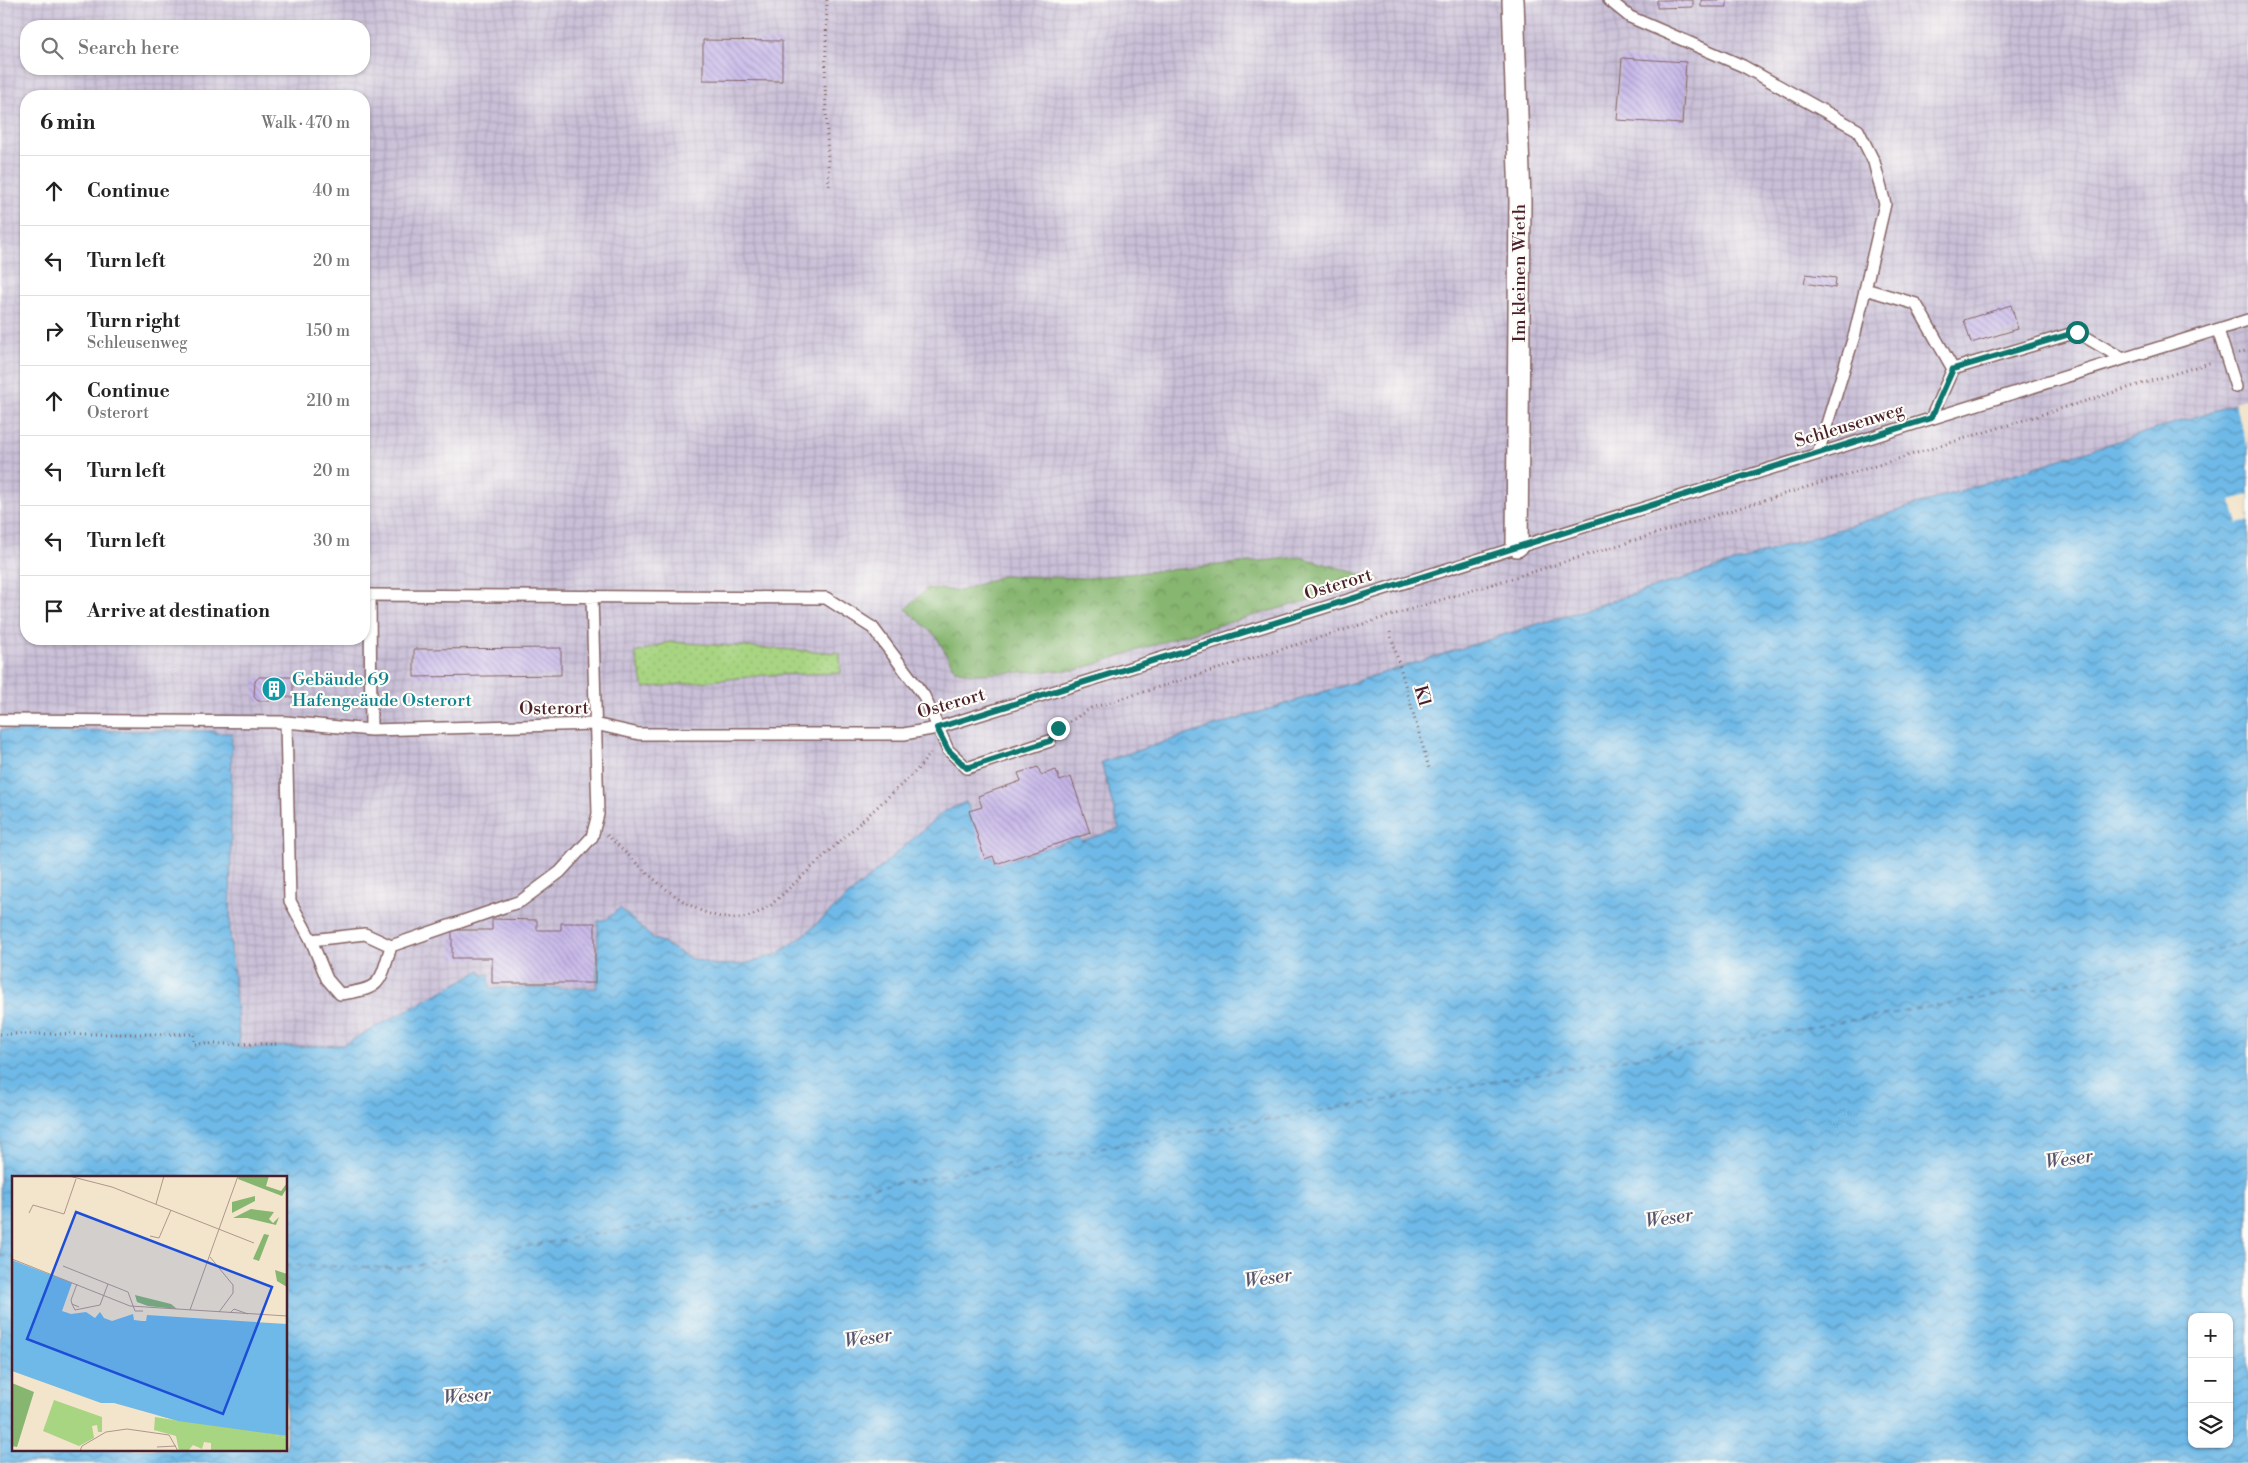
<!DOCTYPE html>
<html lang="en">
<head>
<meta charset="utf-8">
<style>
	:root { --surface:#fff; --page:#f6f6f6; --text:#222; --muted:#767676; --line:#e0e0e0 }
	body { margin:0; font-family:"Libre Bodoni",serif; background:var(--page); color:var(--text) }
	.controls { position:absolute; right:15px; bottom:15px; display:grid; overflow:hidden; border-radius:10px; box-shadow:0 1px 4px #0004 }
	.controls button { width:45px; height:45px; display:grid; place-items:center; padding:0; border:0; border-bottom:1px solid var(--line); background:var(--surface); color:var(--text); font:25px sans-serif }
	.stop { position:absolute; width:15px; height:15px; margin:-11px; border:4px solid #0f766e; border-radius:50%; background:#fff }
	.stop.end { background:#0f766e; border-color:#fff; box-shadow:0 1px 5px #0008 }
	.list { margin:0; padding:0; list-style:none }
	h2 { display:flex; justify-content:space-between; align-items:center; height:65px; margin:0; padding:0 20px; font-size:21px }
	h2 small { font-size:16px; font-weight:400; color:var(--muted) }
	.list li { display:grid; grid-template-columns:32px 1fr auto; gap:15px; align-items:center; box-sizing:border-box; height:70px; padding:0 20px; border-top:1px solid var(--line) }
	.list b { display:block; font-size:19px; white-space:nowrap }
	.list p { margin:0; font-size:16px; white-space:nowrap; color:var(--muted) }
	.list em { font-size:16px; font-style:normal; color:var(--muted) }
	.icon { flex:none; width:28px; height:28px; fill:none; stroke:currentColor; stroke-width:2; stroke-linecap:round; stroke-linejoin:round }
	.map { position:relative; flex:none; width:2248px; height:1463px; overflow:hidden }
	.search { position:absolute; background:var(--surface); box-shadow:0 1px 4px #0004; left:20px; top:20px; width:350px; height:55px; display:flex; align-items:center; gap:12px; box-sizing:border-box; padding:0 18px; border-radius:20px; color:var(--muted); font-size:19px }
	.panel { position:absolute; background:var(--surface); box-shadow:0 1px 4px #0004; left:20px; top:90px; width:350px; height:555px; border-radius:20px }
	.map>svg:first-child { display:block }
	.industrial { fill:url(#industrial-grid); fill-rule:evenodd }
	.grass { fill:url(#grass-dots); stroke:#797a56 }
	.forest { fill:url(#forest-crowns); stroke:#686a4e }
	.water { fill:url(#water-waves); stroke:#5c6c89; fill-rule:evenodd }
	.pier { fill:#f3e5cc }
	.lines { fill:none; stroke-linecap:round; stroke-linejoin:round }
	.ferry { stroke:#57556d; stroke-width:1; stroke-dasharray:6 5; stroke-linecap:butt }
	.building { fill:url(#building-back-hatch) }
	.lane-casing { stroke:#856463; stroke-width:14 }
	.street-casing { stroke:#856463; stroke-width:24 }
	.path { stroke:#856463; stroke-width:3; stroke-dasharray:1 4; stroke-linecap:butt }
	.lane { stroke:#fff; stroke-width:11 }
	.street { stroke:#fff; stroke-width:21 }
	.route { stroke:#0f766e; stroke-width:6 }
	.labels { text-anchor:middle; stroke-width:4.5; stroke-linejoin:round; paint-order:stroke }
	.street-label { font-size:18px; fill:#4a1f2b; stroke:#fdfcf7 }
	.culture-label { font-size:18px; fill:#0d838f; stroke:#fdfcf7; text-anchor:start }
	.water-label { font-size:19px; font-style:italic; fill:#57556d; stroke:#fdfcf7 }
	.inset-river { fill:none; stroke:#6eb9e7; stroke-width:2.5 }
	.inset-road { fill:none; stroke:#af968c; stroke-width:1 }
	.view { fill:#1d4ed8; fill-opacity:0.15; stroke:#1d4ed8; stroke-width:2.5 }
	.inset-edge { fill:none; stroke:#4a1f2b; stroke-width:2.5 }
</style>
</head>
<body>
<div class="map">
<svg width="2248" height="1463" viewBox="0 0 2248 1463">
	<defs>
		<pattern id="industrial-grid" width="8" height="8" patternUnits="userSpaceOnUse" patternTransform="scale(1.25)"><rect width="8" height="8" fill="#c9bfd7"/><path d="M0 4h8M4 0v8" fill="none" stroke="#aea4b9"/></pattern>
		<pattern id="grass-dots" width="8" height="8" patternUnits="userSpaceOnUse" patternTransform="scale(1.25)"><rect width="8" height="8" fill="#a8d582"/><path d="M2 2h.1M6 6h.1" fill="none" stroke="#92b670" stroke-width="1.8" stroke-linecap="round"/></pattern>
		<pattern id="forest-crowns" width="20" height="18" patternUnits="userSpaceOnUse" patternTransform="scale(1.25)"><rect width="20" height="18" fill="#86b670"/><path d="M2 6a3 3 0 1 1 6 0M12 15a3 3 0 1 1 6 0" fill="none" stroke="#70935c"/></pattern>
		<pattern id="water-waves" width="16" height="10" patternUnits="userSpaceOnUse" patternTransform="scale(1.25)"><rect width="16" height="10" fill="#6eb9e7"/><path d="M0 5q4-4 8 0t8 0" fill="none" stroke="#5c96bb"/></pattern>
		<pattern id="building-back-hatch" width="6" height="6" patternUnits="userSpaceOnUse" patternTransform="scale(1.25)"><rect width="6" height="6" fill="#c6b7e9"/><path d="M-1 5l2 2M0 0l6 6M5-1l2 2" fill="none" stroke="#a394bd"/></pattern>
	</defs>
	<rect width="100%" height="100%" fill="#fdfcf7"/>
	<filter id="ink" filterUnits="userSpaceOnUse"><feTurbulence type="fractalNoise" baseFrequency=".02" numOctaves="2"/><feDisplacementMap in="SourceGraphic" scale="10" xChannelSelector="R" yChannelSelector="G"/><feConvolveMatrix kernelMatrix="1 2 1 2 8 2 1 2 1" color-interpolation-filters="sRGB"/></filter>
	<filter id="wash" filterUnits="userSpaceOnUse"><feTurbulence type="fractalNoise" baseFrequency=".0096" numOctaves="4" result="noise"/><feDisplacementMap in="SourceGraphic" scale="20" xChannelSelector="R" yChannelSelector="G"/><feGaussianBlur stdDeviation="1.12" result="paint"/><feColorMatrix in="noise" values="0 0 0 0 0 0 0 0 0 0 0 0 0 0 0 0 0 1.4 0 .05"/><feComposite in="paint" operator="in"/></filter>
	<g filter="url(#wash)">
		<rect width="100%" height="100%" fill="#f3e5cc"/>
		<path class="industrial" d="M0,0H2248V400L1101,762L1119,829L1082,841L1079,837L996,864L985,859L965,803L943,812L804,935L778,954L744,964L716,965L690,958L650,936L620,909L607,919L598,921L597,988H490L489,973L483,976L480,970L343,1045L240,1048L215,731L0,730ZM26,26H364V69H26ZM26,96H364V639H26Z"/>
		<path class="grass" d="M670,642L840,653L841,673L766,675L644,688L635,653Z"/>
		<path class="forest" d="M1300,557L1382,580L1191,633L1077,670L972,674L955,670L936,636L906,609L927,588L960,591L1002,576L1087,578Z"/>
		<path class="water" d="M2248,400V1463H0V730L215,731V733H232L230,932L240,1048L343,1045L481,970L483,976L489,973L490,988H597L598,921L607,919L620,908L650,936L690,958L716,965L744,964L778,954L804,935L943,812L966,802L996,864L1079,837L1082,841L1119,829L1101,762ZM14,1177H286V1449H14ZM2192,1317H2229V1444H2192Z"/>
		<path class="pier" d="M2248,398V448L2234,402Z
			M2248,495V521L2238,524L2231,500Z"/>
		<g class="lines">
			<path class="ferry" d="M0,1256L14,1257
				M286,1265L399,1268L2042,988L2248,942"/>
		</g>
		<g id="blocks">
			<path class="building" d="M1657,0H1693V7L1657,8Z
				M1701,0H1727V7H1701Z
				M703,40L782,41V81L703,80Z
				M1622,58L1686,62L1682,124L1617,120Z
				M1806,274L1836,278L1835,288L1804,283Z
				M2011,305L2018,329L1971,343L1964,320Z
				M561,648V675L414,677V649Z
				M259,677H293V697H273L270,701H258L254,697L255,681Z
				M1038,767L1041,775L1056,770L1060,781L1071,777L1090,833L996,864L993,856L985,859L969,811L982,807L978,796L1021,781L1018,773Z
				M492,919L537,920V930H561V923H595V983H492V958H452V930H492Z"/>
		</g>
	</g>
	<g filter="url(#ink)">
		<use href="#blocks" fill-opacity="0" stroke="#856463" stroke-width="1"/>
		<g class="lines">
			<defs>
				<path id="lane" d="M1609,0L1630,17L1743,66L1858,130L1874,162L1885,204L1855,333L1818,453
					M1865,289L1916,304L1953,369
					M2218,330L2236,387
					M1931,418L1953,369L2077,332L2123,359
					M364,595L826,598L873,628L924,696L948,750L967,768L1050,741
					M370,595L371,730
					M0,720L286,722L371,730L595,724L639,734H904L937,728L2248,320
					M286,722L290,901L311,940L365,934L391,946L521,901L560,872L592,837L598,814L592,596
					M311,940L327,979L340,994C381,989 380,984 391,946"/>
				<path id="street" d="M1513,0L1520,201L1517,546"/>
			</defs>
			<use href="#lane" class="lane-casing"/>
			<use href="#street" class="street-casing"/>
			<path class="path" d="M827,0L825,86L829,186
				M2239,353L2248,350
				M1390,632L1429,768
				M1057,730L1091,708L2212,362
				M607,835C642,867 694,928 747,917C755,915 764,909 771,905L915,772L933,751
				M0,1034H194V1044H279"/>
			<use href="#lane" class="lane"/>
			<use href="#street" class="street"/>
		</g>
	</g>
	<g class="lines" filter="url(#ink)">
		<path class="route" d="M1058,728L1050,741L967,768L948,750L937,728L1931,418L1953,369L2077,332"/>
	</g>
	<defs>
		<symbol id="building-disc" viewBox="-11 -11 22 22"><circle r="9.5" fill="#0f9aa8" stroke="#fdfcf7"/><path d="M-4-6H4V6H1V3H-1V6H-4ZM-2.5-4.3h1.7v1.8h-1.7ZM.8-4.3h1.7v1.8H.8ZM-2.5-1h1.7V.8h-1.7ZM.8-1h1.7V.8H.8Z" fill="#fff"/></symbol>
	</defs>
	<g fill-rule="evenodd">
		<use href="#building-disc" x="260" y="675" width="28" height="28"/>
	</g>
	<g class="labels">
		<g class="street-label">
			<text transform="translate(1519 273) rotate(-90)" y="6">Im kleinen Wieth</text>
			<text transform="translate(1849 425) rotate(-17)" y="6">Schleusenweg</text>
			<text transform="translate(1338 584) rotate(-17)" y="6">Osterort</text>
			<text transform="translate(1423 696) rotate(74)" y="6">K1</text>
			<text transform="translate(951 703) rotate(-16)" y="6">Osterort</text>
			<text transform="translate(554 708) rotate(-1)" y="6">Osterort</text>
		</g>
		<g class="culture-label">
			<text x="292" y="685">Gebäude 69<tspan x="292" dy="21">Hafengeäude Osterort</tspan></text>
		</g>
		<g class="water-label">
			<text transform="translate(2069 1158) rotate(-8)" y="7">Weser</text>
			<text transform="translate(1669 1217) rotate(-8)" y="7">Weser</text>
			<text transform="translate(1268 1277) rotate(-8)" y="7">Weser</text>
			<text transform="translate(868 1337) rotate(-8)" y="7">Weser</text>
			<text transform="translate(467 1395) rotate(-4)" y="7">Weser</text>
		</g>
	</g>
	<g transform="translate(12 1176)">
		<rect width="275" height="275" fill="#f3e5cc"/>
		<path d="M42,224L90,241V256H86L85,249L80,250L82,262L67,270L31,255ZM143,241L275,262V275H199V267L192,266L190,273L181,269L176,275H167L164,260L142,254Z" fill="#a8d582"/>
		<path d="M227,0H257L254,10L269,15L275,7V12L270,20L226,3ZM243,20V25L220,37V26ZM239,33L262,36L257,43L261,47L267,41L264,49L235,42H221ZM252,58L257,59L247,85L241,83ZM263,94L275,98V111L265,105ZM123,119L159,128L165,133L136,130L125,126ZM0,207L22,216L5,271L0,270Z" fill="#86b670"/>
		<path d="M144,239L275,260V262L186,250Z" fill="#a8d582"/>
		<path d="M0,84L60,107L50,135L59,138L74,136L83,142L88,136L92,142L100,145L121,138L122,144L130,145H134L135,139L275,148V260L166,245L102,227H89L0,195Z" fill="#6eb9e7"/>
		<path class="inset-river" d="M0,136L57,159L275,200"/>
		<path class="inset-road" d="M57,0L100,11L242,67M144,28L152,0M17,37L21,29L52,38L64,3M138,60L147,62L159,34M198,81L221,109V117L207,136M0,83L118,130L275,140M51,90L116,116L123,135H131M65,108L59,124L60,128L67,131M60,128L63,134L88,129L96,108M178,134L226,0M218,137L222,133L236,138M145,271L164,270M68,275L70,270L94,256L115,253L157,259L166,275"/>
		<path class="view" d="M64,36L260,111L211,238L15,163Z"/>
		<rect width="275" height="275" class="inset-edge"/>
	</g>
</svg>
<div class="controls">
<button>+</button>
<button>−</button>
<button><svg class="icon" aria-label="layers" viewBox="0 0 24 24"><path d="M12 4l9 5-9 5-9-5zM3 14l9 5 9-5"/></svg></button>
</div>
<div class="stop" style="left:2077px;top:332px"></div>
<div class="stop end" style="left:1058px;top:728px"></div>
<div class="search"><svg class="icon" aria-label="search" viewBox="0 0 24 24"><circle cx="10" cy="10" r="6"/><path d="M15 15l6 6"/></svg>Search here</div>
<section class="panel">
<h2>6 min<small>Walk · 470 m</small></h2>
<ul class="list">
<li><svg class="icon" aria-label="ahead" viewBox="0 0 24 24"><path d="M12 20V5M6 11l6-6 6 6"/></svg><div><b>Continue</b></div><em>40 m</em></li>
<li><svg class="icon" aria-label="left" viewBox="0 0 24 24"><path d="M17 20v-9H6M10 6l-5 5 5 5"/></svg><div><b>Turn left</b></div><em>20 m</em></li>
<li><svg class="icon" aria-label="right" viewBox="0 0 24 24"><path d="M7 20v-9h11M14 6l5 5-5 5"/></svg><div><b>Turn right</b><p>Schleusenweg</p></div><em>150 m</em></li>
<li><svg class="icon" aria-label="ahead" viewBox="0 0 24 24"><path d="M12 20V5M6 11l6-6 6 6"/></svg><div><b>Continue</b><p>Osterort</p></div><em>210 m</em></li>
<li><svg class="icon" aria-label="left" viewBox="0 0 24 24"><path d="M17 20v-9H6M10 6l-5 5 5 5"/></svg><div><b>Turn left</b></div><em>20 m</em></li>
<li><svg class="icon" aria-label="left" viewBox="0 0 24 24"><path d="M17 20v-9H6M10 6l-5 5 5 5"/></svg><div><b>Turn left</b></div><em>30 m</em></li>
<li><svg class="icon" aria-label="arrive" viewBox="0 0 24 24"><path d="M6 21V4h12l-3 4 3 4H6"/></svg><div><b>Arrive at destination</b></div></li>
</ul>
</section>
</div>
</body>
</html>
